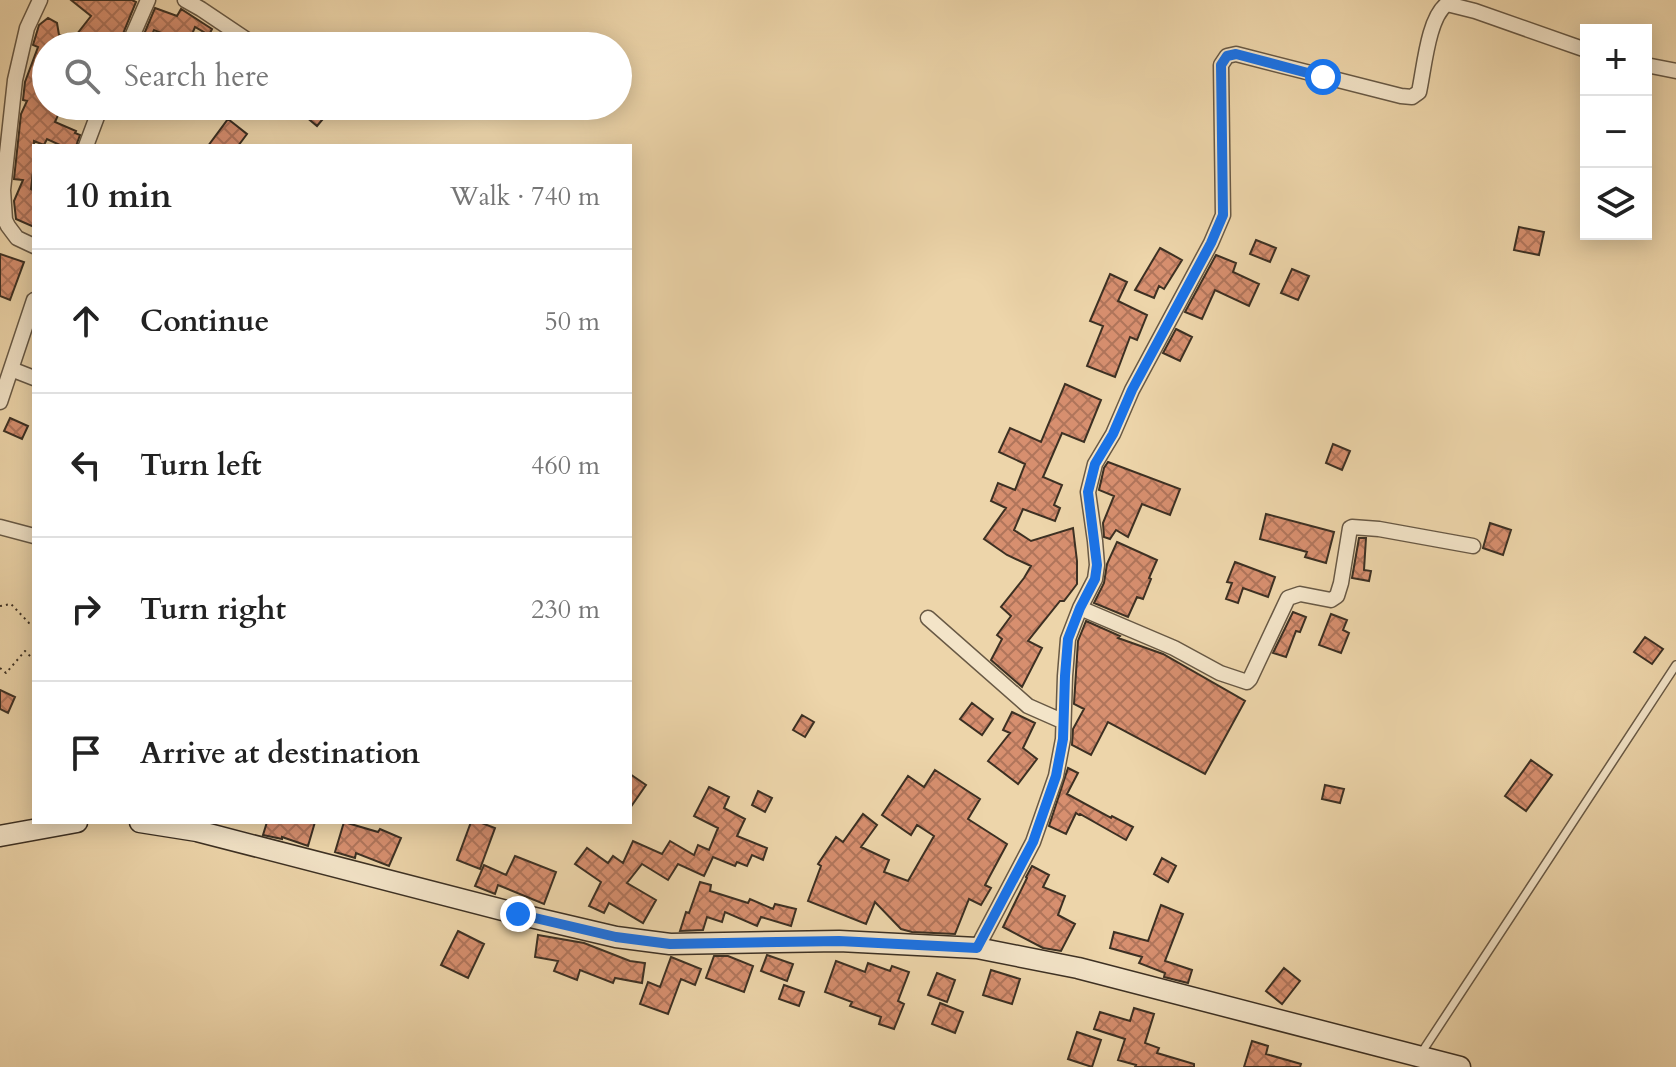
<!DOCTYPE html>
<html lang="en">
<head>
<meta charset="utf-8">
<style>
	:root { --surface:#fff; --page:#f2f2f2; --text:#222; --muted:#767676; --line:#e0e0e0 }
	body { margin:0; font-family:Cardo,serif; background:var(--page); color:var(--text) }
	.controls { position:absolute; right:24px; top:24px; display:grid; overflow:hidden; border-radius:0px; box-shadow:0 4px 20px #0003 }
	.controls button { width:72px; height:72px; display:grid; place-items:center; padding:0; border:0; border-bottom:2px solid var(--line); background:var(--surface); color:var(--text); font:40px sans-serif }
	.stop { position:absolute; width:24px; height:24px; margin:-18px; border:6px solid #1a73e8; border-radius:50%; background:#fff }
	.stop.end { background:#1a73e8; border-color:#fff; box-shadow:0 2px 8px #0008 }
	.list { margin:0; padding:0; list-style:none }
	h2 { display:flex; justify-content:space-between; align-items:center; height:104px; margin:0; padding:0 32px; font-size:34px }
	h2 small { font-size:26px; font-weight:400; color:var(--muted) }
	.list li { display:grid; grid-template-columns:52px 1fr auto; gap:24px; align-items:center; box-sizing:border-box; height:144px; padding:0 32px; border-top:2px solid var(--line) }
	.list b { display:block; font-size:30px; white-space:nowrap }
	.list em { font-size:26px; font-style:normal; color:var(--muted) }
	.icon { flex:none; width:44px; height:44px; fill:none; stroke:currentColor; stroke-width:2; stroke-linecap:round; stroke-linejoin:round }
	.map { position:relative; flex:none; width:1676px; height:1067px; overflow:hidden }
	.search { position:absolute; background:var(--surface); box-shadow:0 4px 20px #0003; left:32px; top:32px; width:600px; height:88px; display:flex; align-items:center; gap:20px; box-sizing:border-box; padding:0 28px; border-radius:44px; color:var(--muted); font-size:30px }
	.panel { position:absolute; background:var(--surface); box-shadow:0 4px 20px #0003; left:32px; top:144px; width:600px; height:680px; border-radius:0px }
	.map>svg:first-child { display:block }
	.building { fill:url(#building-cross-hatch); stroke:#3c3023; stroke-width:2 }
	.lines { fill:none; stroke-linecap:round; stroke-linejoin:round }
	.lane-casing { stroke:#685945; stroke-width:10 }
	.street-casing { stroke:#685945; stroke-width:17 }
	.secondary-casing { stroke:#3c3023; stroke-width:23 }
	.path { stroke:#3c3023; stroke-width:2; stroke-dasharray:2 4; stroke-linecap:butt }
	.lane { stroke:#f3e4c8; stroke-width:7 }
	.street { stroke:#f3e4c8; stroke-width:14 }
	.secondary { stroke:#f3e4c8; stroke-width:20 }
	.route { stroke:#1a73e8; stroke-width:10 }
</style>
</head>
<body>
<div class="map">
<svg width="1676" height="1067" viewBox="0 0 1676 1067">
	<defs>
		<pattern id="building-cross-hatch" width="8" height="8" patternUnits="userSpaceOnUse" patternTransform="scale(2)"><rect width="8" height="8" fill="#d78f6f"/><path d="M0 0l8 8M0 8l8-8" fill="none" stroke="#b0755b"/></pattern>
	</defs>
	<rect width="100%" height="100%" fill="#edd5aa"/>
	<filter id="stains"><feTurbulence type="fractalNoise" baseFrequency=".0025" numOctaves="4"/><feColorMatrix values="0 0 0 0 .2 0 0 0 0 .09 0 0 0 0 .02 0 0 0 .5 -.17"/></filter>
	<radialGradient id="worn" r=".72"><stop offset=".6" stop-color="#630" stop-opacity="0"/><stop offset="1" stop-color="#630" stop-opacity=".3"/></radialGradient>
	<path class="building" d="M71,0H132L136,2L118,46H46V106H62L55,122L76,131L75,133L80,135L76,146H62L47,139L44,145L34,141V162L31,189L34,191V227L16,219L14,201L23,180L14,179L21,114L27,101L23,100L25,82L38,47L33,45L39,25L48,18L57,23L59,35L73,39L91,16Z
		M155,8L177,16L181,9L212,29L209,35L195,27L188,44L154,30L147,46H139Z
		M293,106H318L327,114L317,126Z
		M228,119L247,134L238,146H208Z
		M1519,227L1544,232L1539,255L1514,250Z
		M1256,240L1276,248L1270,262L1250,254Z
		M1160,248L1182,260L1164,289L1159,286L1154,298L1135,290Z
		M0,254L24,262L10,300L0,296Z
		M1216,255L1236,263L1233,272L1259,284L1249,306L1215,290L1202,319L1185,312Z
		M1292,269L1309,276L1298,300L1281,293Z
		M1110,274L1127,282L1118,301L1147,315L1137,340L1130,337L1115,377L1087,366L1103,326L1090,321Z
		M1176,329L1192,337L1180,361L1163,353Z
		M1065,384L1101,400L1084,442L1062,433L1043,477L1062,485L1054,505L1060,508L1055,521L1023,509L1014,530L1031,541L1073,528L1077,561V584L1064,601H1060L1028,641L1042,648L1022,687L991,660L1002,639L997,635L1011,616L1001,607L1024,578L1031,566L1007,555L984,539L1006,508L991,501L998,483L1015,490L1025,464L999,452L1010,428L1041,442Z
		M10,418L28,426L22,439L4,431Z
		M1333,444L1350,451L1342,470L1326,463Z
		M1108,462L1180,489L1170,515L1142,504L1128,537L1116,530L1110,539L1104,537L1103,523L1114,496L1099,490L1104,468Z
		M1266,514L1334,532L1326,563L1305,557L1307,552L1260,539Z
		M1490,523L1511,530L1503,555L1483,548Z
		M1359,538H1366L1364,570L1371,571L1369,581L1352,578Z
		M1117,542L1157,560L1149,578L1151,579L1143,599L1137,597L1128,617L1094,603L1104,583L1107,564Z
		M1235,562L1275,577L1268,597L1243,588L1238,603L1226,599L1232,583L1227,582Z
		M1293,612L1306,617L1300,632L1296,631L1286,657L1273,653Z
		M1331,614L1347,620L1343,630L1349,633L1341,653L1319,645Z
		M1086,621L1120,636L1118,638L1163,654L1245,701L1205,774L1108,722L1091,755L1072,745L1073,729L1084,709L1074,704L1078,641Z
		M1645,637L1663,649L1652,664L1634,652Z
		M0,690L15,697L8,713L0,709Z
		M972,703L993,719L982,735L960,719Z
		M1012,712L1035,723L1023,748L1037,759L1018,784L988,761L1010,733L1003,730Z
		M802,715L814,722L805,737L793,730Z
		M1531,760L1552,775L1526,811L1505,796Z
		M1068,768L1078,773L1067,794L1111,818L1112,816L1133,827L1126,840L1080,814L1079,815L1076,813L1066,834L1049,826Z
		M935,770L980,799L968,819L1007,844L985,885L991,888L981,905L969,899L955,934L912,932L901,929L875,902L866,924L808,901L821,866L818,864L836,837L843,842L863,814L877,825L861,847L889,860L884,872L908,881L934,836L917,825L911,835L882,815L908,776L924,787Z
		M630,774L646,785L630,808Z
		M1325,785L1344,789L1340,803L1322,799Z
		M709,787L729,797L724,808L745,819L737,836L767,848L763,860L752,855L747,866L737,862L735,866L713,857L704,876L678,864L668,880L642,864L627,883L656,900L643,923L609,903L604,913L589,906L601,882L575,864L587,848L608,863L613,856L623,863L633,841L662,854L670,841L694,855L698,845L709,850L718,828L694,816Z
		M758,791L772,798L765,812L752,805Z
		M267,822H315L308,846L282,837V839L263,835Z
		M344,822L378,832L380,829L401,838L389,866L356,853L355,858L335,852Z
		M471,822H479L495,828L480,869L457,860Z
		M515,856L556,872L544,904L498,885L495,894L475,886L484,865L506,875Z
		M1162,858L1176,866L1168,882L1154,874Z
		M1032,866L1049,875L1043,887L1065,896L1058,915L1075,924L1061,951L1043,948L1003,927L1027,878L1026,877Z
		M700,882L711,885L710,891L748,903L750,899L773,909L775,904L796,909L791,926L761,917L757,926L725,912L722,922L707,917L703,930L680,931L686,912L689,913Z
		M1161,905L1183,914L1165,961L1192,970L1188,983L1164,977L1165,973L1139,963L1142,957L1110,948L1114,932L1148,941Z
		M458,931L484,944L468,978L441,965Z
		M538,935L584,943L630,961L645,963L642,983L615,978L613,983L580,970L577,980L554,971L558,961L535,957Z
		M767,955L793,964L787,981L761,971Z
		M714,956H728L753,966L744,992L706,978Z
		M671,957L701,969L695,985L681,979L668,1014L640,1004L648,982L660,987Z
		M836,961L865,972L868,963L890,971L892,966L909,972L898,1001L904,1004L894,1029L879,1024L881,1017L850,1006L852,1002L825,992Z
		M1284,968L1300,981L1282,1004L1266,991Z
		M991,970L1020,979L1012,1004L983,995Z
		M937,973L955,980L947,1002L928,995Z
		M784,985L804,992L799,1006L779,999Z
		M940,1003L963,1012L955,1033L932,1024Z
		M1134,1008L1154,1014L1145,1043L1159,1048L1157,1053L1194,1064V1067H1135L1136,1065L1118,1060L1125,1039L1094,1029L1100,1012L1130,1021Z
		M1077,1032L1101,1040L1092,1067L1068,1059Z
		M1252,1041L1268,1046L1266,1054L1301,1064L1300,1067H1244Z"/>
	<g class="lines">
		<defs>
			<path id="lane" d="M1420,1055L1676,665"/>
			<path id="street" d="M185,0L201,9L256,46
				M128,46L148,0
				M1646,65L1676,71
				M86,146L101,106
				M34,246L17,238L8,226L5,220L3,190L15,80L27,28L40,0
				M11,369L34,378
				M0,402L34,300
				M0,527L34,536
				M1080,608L1174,648L1220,673L1247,682L1250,679L1288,598L1300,594L1331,600L1337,596L1341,583L1350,528L1352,527L1379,529L1473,546
				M928,618L1028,706L1062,721
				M977,948L1033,842L1056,776L1063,739L1065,676L1068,639L1080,608L1095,579L1097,565L1095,541L1088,492L1095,464L1113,434L1132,390L1211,243L1223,215L1221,65L1227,56L1236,54L1401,96L1412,97L1419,92C1424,70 1428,17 1447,4L1475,11L1586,50"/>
			<path id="secondary" d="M140,822L197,831L518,914L616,937L670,944L839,941L977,948L1078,968L1460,1067
				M0,836L77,822"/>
		</defs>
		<use href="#lane" class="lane-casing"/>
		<use href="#street" class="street-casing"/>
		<use href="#secondary" class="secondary-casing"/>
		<path class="path" d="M0,606L11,604L29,623L34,625
			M0,668L6,673L25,651L34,660"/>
		<use href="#lane" class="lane"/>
		<use href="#street" class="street"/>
		<use href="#secondary" class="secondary"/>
	</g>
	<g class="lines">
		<path class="route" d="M518,914L616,937L670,944L839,941L977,948L1033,842L1056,776L1063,739L1065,676L1068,639L1080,608L1095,579L1097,565L1088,492L1095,464L1113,434L1132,390L1211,243L1223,215L1221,65L1227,56L1236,54L1323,77"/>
	</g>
	<rect width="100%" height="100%" filter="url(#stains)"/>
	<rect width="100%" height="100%" fill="url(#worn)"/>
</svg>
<div class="controls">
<button>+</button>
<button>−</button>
<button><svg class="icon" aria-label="layers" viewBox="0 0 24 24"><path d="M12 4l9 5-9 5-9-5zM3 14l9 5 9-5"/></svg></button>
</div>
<div class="stop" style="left:1323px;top:77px"></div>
<div class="stop end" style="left:518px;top:914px"></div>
<div class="search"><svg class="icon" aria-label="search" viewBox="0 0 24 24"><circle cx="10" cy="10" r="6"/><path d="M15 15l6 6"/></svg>Search here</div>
<section class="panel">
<h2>10 min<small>Walk · 740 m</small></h2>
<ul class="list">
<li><svg class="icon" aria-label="ahead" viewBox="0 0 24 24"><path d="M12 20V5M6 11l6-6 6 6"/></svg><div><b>Continue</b></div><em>50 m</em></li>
<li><svg class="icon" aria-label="left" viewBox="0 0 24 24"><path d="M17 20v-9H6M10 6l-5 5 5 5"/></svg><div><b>Turn left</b></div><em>460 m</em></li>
<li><svg class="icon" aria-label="right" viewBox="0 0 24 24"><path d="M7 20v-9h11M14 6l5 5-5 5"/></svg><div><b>Turn right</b></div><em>230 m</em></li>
<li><svg class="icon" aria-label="arrive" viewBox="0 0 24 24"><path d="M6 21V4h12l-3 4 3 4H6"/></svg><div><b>Arrive at destination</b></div></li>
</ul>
</section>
</div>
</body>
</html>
